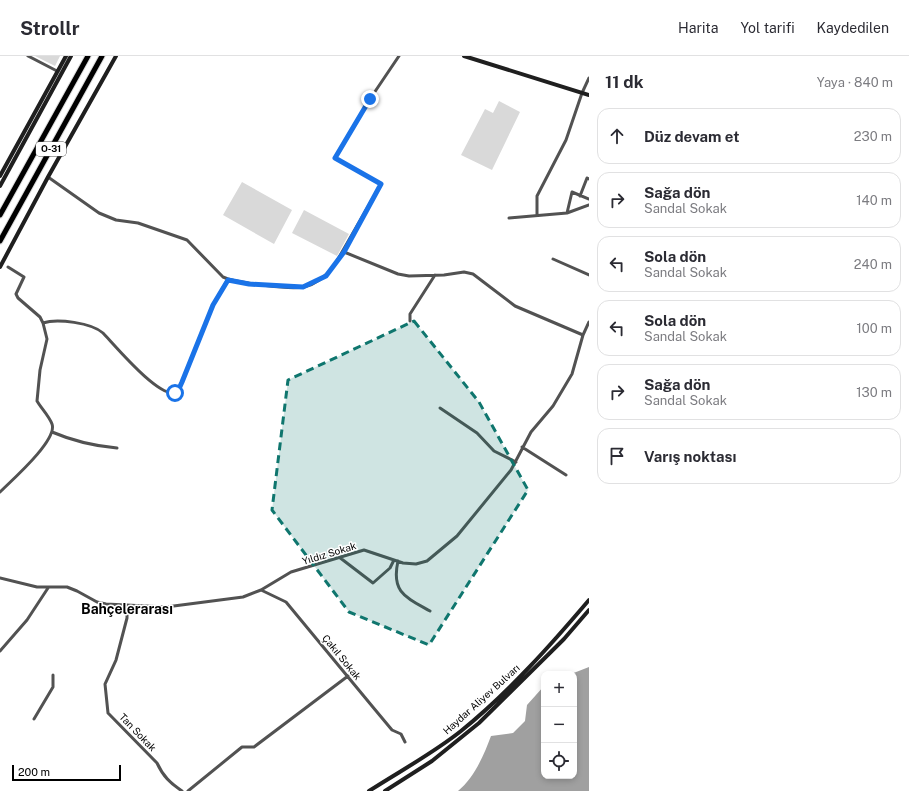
<!DOCTYPE html>
<html lang="tr">
<head>
<meta charset="utf-8">
<style>
	:root { --surface:#fff; --page:#f7f7f7; --text:#2b2b33; --muted:#7c7c81; --line:#e1e1e2 }
	body { margin:0; font-family:"Public Sans",sans-serif; background:var(--page); color:var(--text) }
	.controls { position:absolute; right:12px; bottom:12px; display:grid; overflow:hidden; border-radius:8px; box-shadow:0 2px 6px #0003 }
	.controls button { width:36px; height:36px; display:grid; place-items:center; padding:0; border:0; border-bottom:1px solid var(--line); background:var(--surface); color:var(--text); font:20px sans-serif }
	.scale { position:absolute; left:12px; bottom:10px; width:109px; box-sizing:border-box; padding-left:4px; border:2px solid #000; border-top:0; font-size:11px; line-height:14px; white-space:nowrap; color:#000; -webkit-text-stroke:3px #fff; paint-order:stroke }
	.stop { position:absolute; width:12px; height:12px; margin:-9px; border:3px solid #1a73e8; border-radius:50%; background:#fff }
	.stop.end { background:#1a73e8; border-color:#fff; box-shadow:0 1px 4px #0008 }
	.list { margin:0; padding:0; list-style:none }
	h2 { display:flex; justify-content:space-between; align-items:center; height:52px; margin:0; padding:0 16px; font-size:17px }
	h2 small { font-size:13px; font-weight:400; color:var(--muted) }
	.list li { display:grid; grid-template-columns:26px 1fr auto; gap:12px; align-items:center; box-sizing:border-box; height:56px; margin:0 8px 8px; padding:0 8px; border:1px solid var(--line); border-radius:12px }
	.list b { display:block; font-size:15px; white-space:nowrap }
	.list p { margin:0; font-size:13px; white-space:nowrap; color:var(--muted) }
	.list em { font-size:13px; font-style:normal; color:var(--muted) }
	.icon { flex:none; width:22px; height:22px; fill:none; stroke:currentColor; stroke-width:2; stroke-linecap:round; stroke-linejoin:round }
	.map { position:relative; flex:none; width:589px; height:735px; overflow:hidden }
	header { display:flex; align-items:center; gap:24px; box-sizing:border-box; height:56px; padding:0 20px; background:var(--surface); border-bottom:1px solid var(--line) }
	header strong { font-size:19px }
	nav { display:flex; gap:22px; margin-inline-start:auto; font-size:14px }
	main { display:flex }
	aside { flex:1; background:var(--surface) }
	.map>svg:first-child { display:block }
	.green { fill:#d9d9d9 }
	.water { fill:#a0a0a0 }
	.lines { fill:none; stroke-linecap:round; stroke-linejoin:round }
	.highway-casing { stroke:#dbdbdb; stroke-width:7 }
	.street { stroke:#525252; stroke-width:3 }
	.secondary { stroke:#1f1f1f; stroke-width:4 }
	.highway { stroke:#000; stroke-width:5 }
	.route { stroke:#1a73e8; stroke-width:5 }
	.marked { fill:#0f766e; fill-opacity:0.2; stroke:#0f766e; stroke-width:3; stroke-dasharray:8 5; stroke-linejoin:round }
	.labels { text-anchor:middle; stroke-width:3; stroke-linejoin:round; paint-order:stroke }
	.shield { fill:#fff; stroke:#4c4c4c; stroke-width:1 }
	.shield-label { font-size:9px; font-weight:bold; fill:#000 }
	.street-label { font-size:10px; fill:#000; stroke:#fff }
	.district-label { font-size:14px; font-weight:bold; fill:#000; stroke:#fff }
</style>
</head>
<body>
<header>
<strong>Strollr</strong>
<nav><a>Harita</a><a>Yol tarifi</a><a>Kaydedilen</a></nav>
</header>
<main>
<div class="map">
<svg width="589" height="735" viewBox="0 0 589 735">
	<rect width="100%" height="100%" fill="#fff"/>
	<path class="green" d="M35,0H60L55,10Z
		M499,45L520,56L492,114L461,99L485,53L493,57Z
		M242,126L292,154L274,188L223,159Z
		M304,154L349,178L337,200L292,177Z"/>
	<path class="water" d="M589,611V735H458C474,722 484,699 491,680L513,677L525,665L527,649L544,630V720H574V618H571Z"/>
	<g class="lines">
		<defs>
			<path id="highway" d="M0,159L88,0
				M0,185L102,0"/>
		</defs>
		<use href="#highway" class="highway-casing"/>
		<path class="street" d="M28,0L57,15
			M48,121L99,157L116,164L138,167L187,184L223,221L228,223C244,227 288,234 304,231C317,228 326,220 334,210L381,128L335,102L370,43L399,0
			M580,140L587,122L589,123
			M567,157L572,136L589,143
			M537,159V140L566,84L582,37L589,22
			M509,162L567,157L589,149
			M344,196L398,218L409,220L444,219L464,216L473,218L515,250L583,279
			M553,203L589,219
			M410,265V258L435,219
			M43,267C57,262 92,267 103,277C113,287 160,344 176,336C179,335 181,329 182,326L213,249L228,223
			M440,352L477,377L494,395L516,406
			M52,376C73,385 94,390 117,392
			M522,391L566,419
			M0,436C11,425 58,384 52,368C49,360 41,352 37,345L40,314L47,283L43,267L40,261L18,242L16,238L24,221L8,211
			M339,501L373,527L390,512L394,504
			M398,505C391,536 405,541 430,555
			M0,522L37,531H67L77,535L97,546L106,548L166,551L243,541L261,534L291,516L364,494L403,507L416,508L427,505L457,480L511,414L531,376L553,350L572,318L583,279L589,266
			M261,534L286,546L372,650L392,674L401,678L405,686
			M127,550V562L116,604L105,628L108,657L157,707C163,720 170,727 182,735
			M0,595L27,564L48,532
			M34,663L53,631V619
			M188,735L242,691H254L348,620"/>
		<path class="secondary" d="M464,0L589,39
			M0,120L66,0
			M0,130L71,0
			M0,211L48,121L116,0
			M369,735C400,715 432,698 461,675C508,637 550,590 589,544
			M385,735L432,705L479,667L564,583L589,554"/>
		<use href="#highway" class="highway"/>
	</g>
	<g class="lines">
		<path class="route" d="M175,337L178,335L182,326L213,249L228,224L249,228L303,231L326,220L344,196L381,128L335,102L370,43"/>
	</g>
	<path class="marked" d="M414,265L479,346L528,434L429,589L349,556L272,454L288,324Z"/>
	<g class="labels">
		<rect class="shield" x="36" y="86" width="30" height="14" rx="3"/>
		<g class="shield-label">
			<text x="51" y="96">O-31</text>
		</g>
		<g class="street-label">
			<text transform="translate(329 497) rotate(-17)" y="4">Yıldız Sokak</text>
			<text transform="translate(342 601) rotate(51)" y="4">Çakıl Sokak</text>
			<text transform="translate(481 643) rotate(-42)" y="4">Haydar Aliyev Bulvarı</text>
			<text transform="translate(138 676) rotate(46)" y="4">Tan Sokak</text>
		</g>
		<g class="district-label">
			<text x="127" y="558">Bahçelerarası</text>
		</g>
	</g>
</svg>
<div class="controls">
<button>+</button>
<button>−</button>
<button><svg class="icon" aria-label="locate" viewBox="0 0 24 24"><circle cx="12" cy="12" r="6"/><path d="M12 2v4M12 18v4M2 12h4M18 12h4"/></svg></button>
</div>
<div class="scale">200 m</div>
<div class="stop" style="left:175px;top:337px"></div>
<div class="stop end" style="left:370px;top:43px"></div>
</div>
<aside>
<h2>11 dk<small>Yaya · 840 m</small></h2>
<ul class="list">
<li><svg class="icon" aria-label="ahead" viewBox="0 0 24 24"><path d="M12 20V5M6 11l6-6 6 6"/></svg><div><b>Düz devam et</b></div><em>230 m</em></li>
<li><svg class="icon" aria-label="right" viewBox="0 0 24 24"><path d="M7 20v-9h11M14 6l5 5-5 5"/></svg><div><b>Sağa dön</b><p>Sandal Sokak</p></div><em>140 m</em></li>
<li><svg class="icon" aria-label="left" viewBox="0 0 24 24"><path d="M17 20v-9H6M10 6l-5 5 5 5"/></svg><div><b>Sola dön</b><p>Sandal Sokak</p></div><em>240 m</em></li>
<li><svg class="icon" aria-label="left" viewBox="0 0 24 24"><path d="M17 20v-9H6M10 6l-5 5 5 5"/></svg><div><b>Sola dön</b><p>Sandal Sokak</p></div><em>100 m</em></li>
<li><svg class="icon" aria-label="right" viewBox="0 0 24 24"><path d="M7 20v-9h11M14 6l5 5-5 5"/></svg><div><b>Sağa dön</b><p>Sandal Sokak</p></div><em>130 m</em></li>
<li><svg class="icon" aria-label="arrive" viewBox="0 0 24 24"><path d="M6 21V4h12l-3 4 3 4H6"/></svg><div><b>Varış noktası</b></div></li>
</ul>
</aside>
</main>
</body>
</html>
